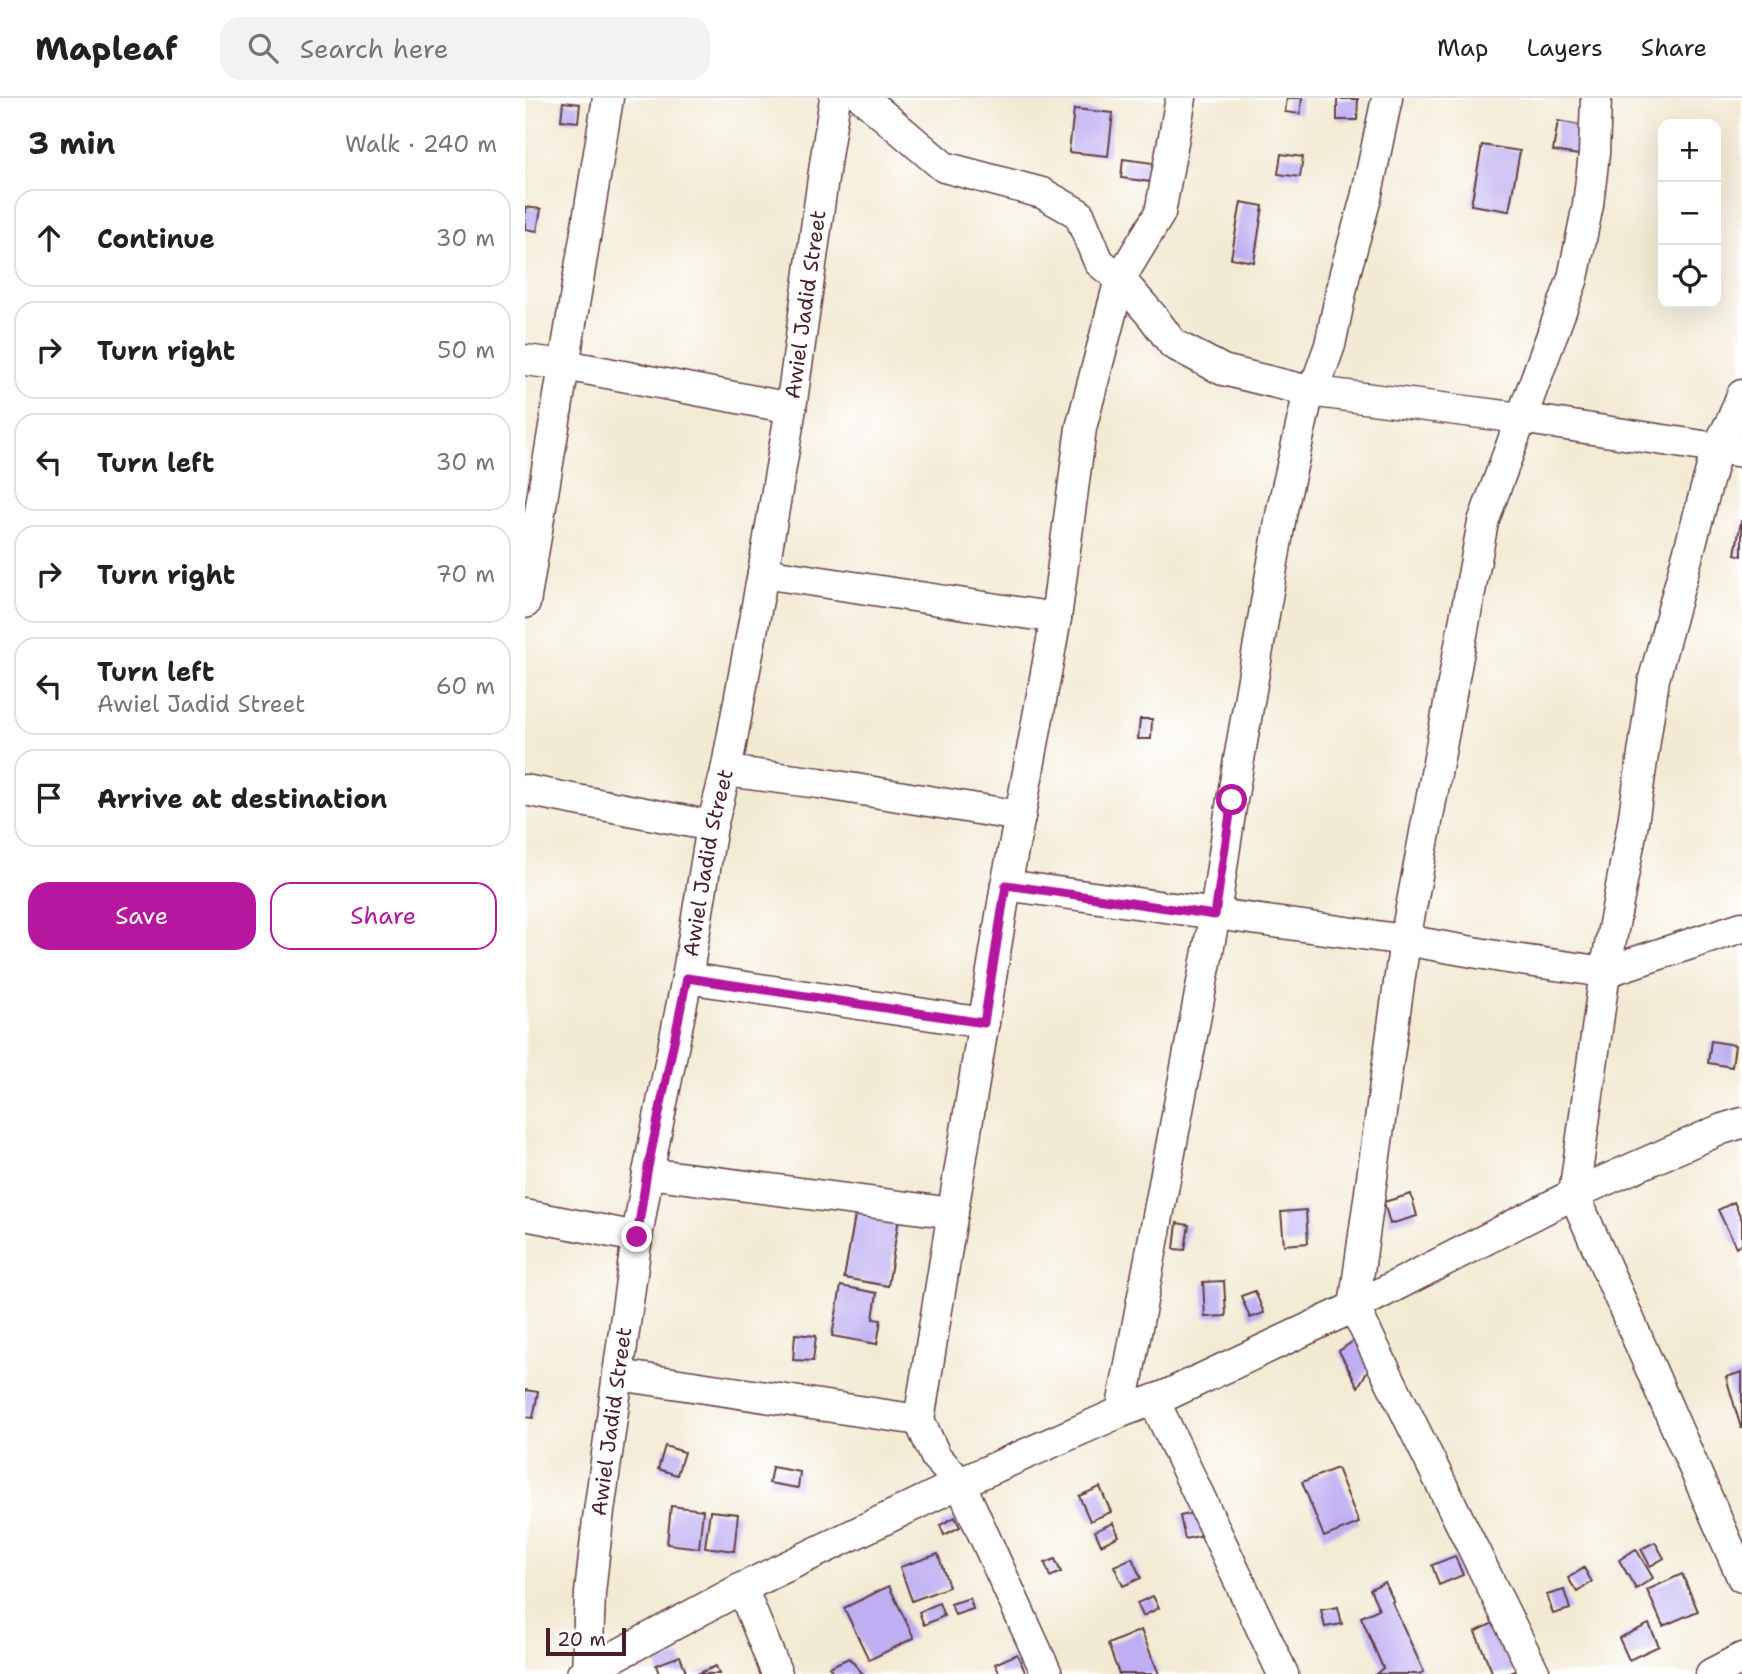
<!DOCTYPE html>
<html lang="en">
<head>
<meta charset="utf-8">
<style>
	:root { --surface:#fff; --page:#f2f2f2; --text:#202124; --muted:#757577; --line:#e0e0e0; --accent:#b5179e }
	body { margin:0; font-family:"Shantell Sans",sans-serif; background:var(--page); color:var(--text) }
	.controls { position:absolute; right:21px; top:21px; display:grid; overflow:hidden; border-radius:14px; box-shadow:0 7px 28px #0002 }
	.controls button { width:63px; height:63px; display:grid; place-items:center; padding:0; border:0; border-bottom:2px solid var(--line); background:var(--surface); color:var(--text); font:35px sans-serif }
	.scale { position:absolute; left:21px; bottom:18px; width:80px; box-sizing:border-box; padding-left:7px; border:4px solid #4a1f2b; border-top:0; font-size:19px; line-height:24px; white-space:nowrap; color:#4a1f2b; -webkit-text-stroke:5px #fff; paint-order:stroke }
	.stop { position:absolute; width:21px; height:21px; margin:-16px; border:5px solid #b5179e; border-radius:50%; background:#fff }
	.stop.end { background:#b5179e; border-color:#fff; box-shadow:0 2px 7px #0008 }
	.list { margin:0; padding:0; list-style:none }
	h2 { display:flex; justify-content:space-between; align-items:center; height:91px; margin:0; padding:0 28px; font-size:30px }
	h2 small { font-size:23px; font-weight:400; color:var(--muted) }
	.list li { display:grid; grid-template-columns:46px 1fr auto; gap:21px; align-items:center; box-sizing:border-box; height:98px; margin:0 14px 14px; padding:0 14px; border:2px solid var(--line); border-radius:21px }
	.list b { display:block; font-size:26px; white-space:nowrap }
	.list p { margin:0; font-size:23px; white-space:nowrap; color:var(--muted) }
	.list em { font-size:23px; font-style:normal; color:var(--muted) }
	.actions { display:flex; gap:14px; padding:21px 28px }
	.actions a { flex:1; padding:16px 0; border:2px solid var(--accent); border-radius:21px; text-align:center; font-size:24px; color:var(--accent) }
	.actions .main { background:var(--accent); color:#fff }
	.icon { flex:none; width:38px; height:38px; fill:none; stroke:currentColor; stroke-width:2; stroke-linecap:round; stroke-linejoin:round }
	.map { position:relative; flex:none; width:1217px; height:1576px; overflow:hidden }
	header { display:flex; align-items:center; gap:42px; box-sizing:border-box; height:98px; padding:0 35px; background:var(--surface); border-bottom:2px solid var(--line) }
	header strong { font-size:33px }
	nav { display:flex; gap:38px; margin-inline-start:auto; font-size:24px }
	.search { width:490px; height:63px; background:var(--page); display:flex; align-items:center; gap:18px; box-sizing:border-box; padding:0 24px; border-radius:21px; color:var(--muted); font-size:26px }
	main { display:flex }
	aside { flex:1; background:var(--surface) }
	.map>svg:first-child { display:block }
	.building { fill:#beaff2 }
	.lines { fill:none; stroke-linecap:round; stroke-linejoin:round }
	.minor-casing { stroke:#633d44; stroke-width:33 }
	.minor { stroke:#fff; stroke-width:30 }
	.route { stroke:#b5179e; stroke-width:9 }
	.labels { text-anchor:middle; stroke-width:5; stroke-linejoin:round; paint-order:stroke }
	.street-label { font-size:21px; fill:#4a1f2b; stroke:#fff }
</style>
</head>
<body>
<header>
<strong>Mapleaf</strong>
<div class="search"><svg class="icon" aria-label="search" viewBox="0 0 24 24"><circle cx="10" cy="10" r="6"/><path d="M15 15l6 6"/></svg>Search here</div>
<nav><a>Map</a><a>Layers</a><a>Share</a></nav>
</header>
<main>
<aside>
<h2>3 min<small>Walk · 240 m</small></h2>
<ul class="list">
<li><svg class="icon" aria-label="ahead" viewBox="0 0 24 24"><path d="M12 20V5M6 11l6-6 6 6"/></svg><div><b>Continue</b></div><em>30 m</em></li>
<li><svg class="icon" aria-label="right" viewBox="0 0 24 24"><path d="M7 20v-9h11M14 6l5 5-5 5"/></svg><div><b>Turn right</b></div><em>50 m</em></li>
<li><svg class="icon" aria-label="left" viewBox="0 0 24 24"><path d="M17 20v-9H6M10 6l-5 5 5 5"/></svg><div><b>Turn left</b></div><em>30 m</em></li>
<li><svg class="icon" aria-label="right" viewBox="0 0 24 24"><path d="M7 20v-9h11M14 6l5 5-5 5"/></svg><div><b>Turn right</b></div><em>70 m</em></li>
<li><svg class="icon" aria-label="left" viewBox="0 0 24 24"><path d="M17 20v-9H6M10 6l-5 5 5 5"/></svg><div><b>Turn left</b><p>Awiel Jadid Street</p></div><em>60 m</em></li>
<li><svg class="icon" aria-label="arrive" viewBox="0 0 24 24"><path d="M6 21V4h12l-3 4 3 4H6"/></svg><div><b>Arrive at destination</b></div></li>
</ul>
<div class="actions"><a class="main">Save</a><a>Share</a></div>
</aside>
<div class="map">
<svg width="1217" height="1576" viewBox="0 0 1217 1576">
	<rect width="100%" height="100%" fill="#fff"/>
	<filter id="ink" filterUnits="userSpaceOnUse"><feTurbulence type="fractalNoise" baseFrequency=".0143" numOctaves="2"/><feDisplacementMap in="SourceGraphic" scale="14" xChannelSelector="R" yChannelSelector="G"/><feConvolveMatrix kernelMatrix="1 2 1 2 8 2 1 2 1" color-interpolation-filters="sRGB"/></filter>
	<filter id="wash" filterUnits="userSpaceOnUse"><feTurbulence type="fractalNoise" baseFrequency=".00686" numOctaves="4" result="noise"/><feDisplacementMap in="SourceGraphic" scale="28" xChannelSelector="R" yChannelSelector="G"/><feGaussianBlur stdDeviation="1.57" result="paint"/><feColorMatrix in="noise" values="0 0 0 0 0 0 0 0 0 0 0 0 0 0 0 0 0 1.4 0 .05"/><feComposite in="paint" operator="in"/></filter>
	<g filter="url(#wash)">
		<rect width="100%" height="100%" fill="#f3ead3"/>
		<g id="blocks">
			<path class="building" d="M762,0H777L775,16L760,14Z
				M812,1H833L832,22H812Z
				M38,4L55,6L53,24L36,22Z
				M549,11L588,15L583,58L544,54Z
				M1033,23L1059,28L1054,57L1028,53Z
				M957,47L995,53L984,113L946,107Z
				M756,56L778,59L775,79L753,76Z
				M598,61L628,65L626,84L596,80Z
				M716,104L738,108L729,164L706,160Z
				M0,109L16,111L12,133L0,131Z
				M1216,423H1217V458L1210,456Z
				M615,621H627L626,641H613Z
				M1186,943L1210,947L1207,969L1183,965Z
				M886,1096L892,1118L865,1126L859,1104Z
				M1209,1104L1217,1122V1146L1211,1149L1193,1112Z
				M332,1106L375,1114L363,1188L319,1180Z
				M781,1112L783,1145L759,1147L756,1114Z
				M652,1125L664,1127L660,1152L649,1151Z
				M699,1183L701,1218L680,1219L678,1184Z
				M316,1188L352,1195L348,1221L356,1222L352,1246L307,1238Z
				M730,1193L739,1215L725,1220L716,1198Z
				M270,1236L291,1238L288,1263L268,1262Z
				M834,1239L847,1265L833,1289L814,1253Z
				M1217,1274V1330H1216L1201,1279Z
				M0,1292L13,1294L8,1320L0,1319Z
				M140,1348L159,1354L152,1377L133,1371Z
				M247,1369L275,1374L273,1390L244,1385Z
				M812,1370L834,1425L799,1439L777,1384Z
				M575,1389L586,1414L565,1423L554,1398Z
				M146,1408L178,1412L174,1450L142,1446Z
				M185,1413L213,1416L209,1453L180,1449Z
				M677,1413L683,1436L660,1441L655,1418Z
				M430,1419L435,1429L419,1437L415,1427Z
				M588,1425L594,1438L576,1447L570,1433Z
				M1130,1444L1139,1460L1125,1468L1116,1451Z
				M1111,1451L1128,1480L1111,1491L1094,1462Z
				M413,1456L424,1489L387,1503L375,1469Z
				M930,1458L938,1477L914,1487L907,1467Z
				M607,1460L616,1480L598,1488L589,1468Z
				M530,1461L536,1474L525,1479L520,1465Z
				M1059,1470L1067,1484L1052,1494L1043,1480Z
				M1157,1476L1173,1513L1138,1528L1122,1492Z
				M860,1484L869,1504H867L899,1574L894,1576H851L858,1570L836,1519L854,1511L845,1491Z
				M364,1488L389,1540L344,1562L319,1510Z
				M1039,1492L1045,1511L1028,1516L1022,1497Z
				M628,1498L634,1510L618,1518L612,1505Z
				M445,1500L448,1511L430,1517L426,1506Z
				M414,1505L419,1518L399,1527L394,1514Z
				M813,1509L817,1526L800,1529L796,1512Z
				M972,1523L993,1572L983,1576H968L950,1534Z
				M1124,1526L1134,1548L1104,1562L1094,1540Z
				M616,1532L634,1576H594L583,1546Z
				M492,1556L501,1576H475L470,1566Z
				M155,1558L161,1574L156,1576H134L131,1567Z
				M324,1560L338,1576H310L304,1569Z
				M191,1568L194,1576H172Z"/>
		</g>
	</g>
	<g filter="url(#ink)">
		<use href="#blocks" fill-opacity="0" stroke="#633d44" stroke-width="2"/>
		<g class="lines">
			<defs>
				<g id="minor">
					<path d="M338,0L419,69L517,95L554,116L574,164L595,181L627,218L648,246L698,272L784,293L995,320L1217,354"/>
					<path d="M0,262L40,267L266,310"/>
					<path d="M1217,297L1207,322L1192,350L1129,581L1108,725L1080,874L1049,1096L1217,1479"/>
					<path d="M238,475L531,520"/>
					<path d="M0,505L83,0"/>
					<path d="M201,673L294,685L495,718"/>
					<path d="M0,692L187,728"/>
					<path d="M481,787L880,842L982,860L1080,874L1217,829"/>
					<path d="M162,880L459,925"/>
					<path d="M123,1075L428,1115"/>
					<path d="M0,1117L112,1139"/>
					<path d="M94,1277L394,1322"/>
					<path d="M629,1302L758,1576"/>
					<path d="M596,1314L690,816L707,702L757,412L784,293L794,278L805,247L820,175L841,100L862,0"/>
					<path d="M217,1490L252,1576"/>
					<path id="s1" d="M62,1574L65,1495L73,1421L112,1139L123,1075L162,880L187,728L201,673L238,475L266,310L301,59L310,0"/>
					<path d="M57,1576L217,1490L435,1385L596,1314L642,1297L829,1209L1049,1096L1197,1031L1217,1025"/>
					<path d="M522,1576L435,1385L411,1359L394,1322L481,787L495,718L531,520L556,330L595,181L635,115L656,0"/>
					<path d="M1010,1576L829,1209L880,842L958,424L1048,180L1063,107L1069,56L1071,0"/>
					<path d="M1186,1576L1217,1560"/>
				</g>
			</defs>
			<use href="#minor" class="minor-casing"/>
			<use href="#minor" class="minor"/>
		</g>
	</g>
	<g class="lines" filter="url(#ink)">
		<path class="route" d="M112,1139L122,1074L162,880L459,925L481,787L690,817L707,702"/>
	</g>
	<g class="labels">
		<g class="street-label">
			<text dy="7" stroke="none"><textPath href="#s1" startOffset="1386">Awiel Jadid Street</textPath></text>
			<text dy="7" stroke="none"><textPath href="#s1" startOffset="819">Awiel Jadid Street</textPath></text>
			<text dy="7" stroke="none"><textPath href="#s1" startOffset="252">Awiel Jadid Street</textPath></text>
		</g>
	</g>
</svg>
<div class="controls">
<button>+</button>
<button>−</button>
<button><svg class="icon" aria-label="locate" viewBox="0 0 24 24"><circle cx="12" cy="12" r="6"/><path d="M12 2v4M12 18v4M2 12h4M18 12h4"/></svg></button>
</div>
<div class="scale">20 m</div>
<div class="stop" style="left:707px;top:702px"></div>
<div class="stop end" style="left:112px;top:1139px"></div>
</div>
</main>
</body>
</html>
